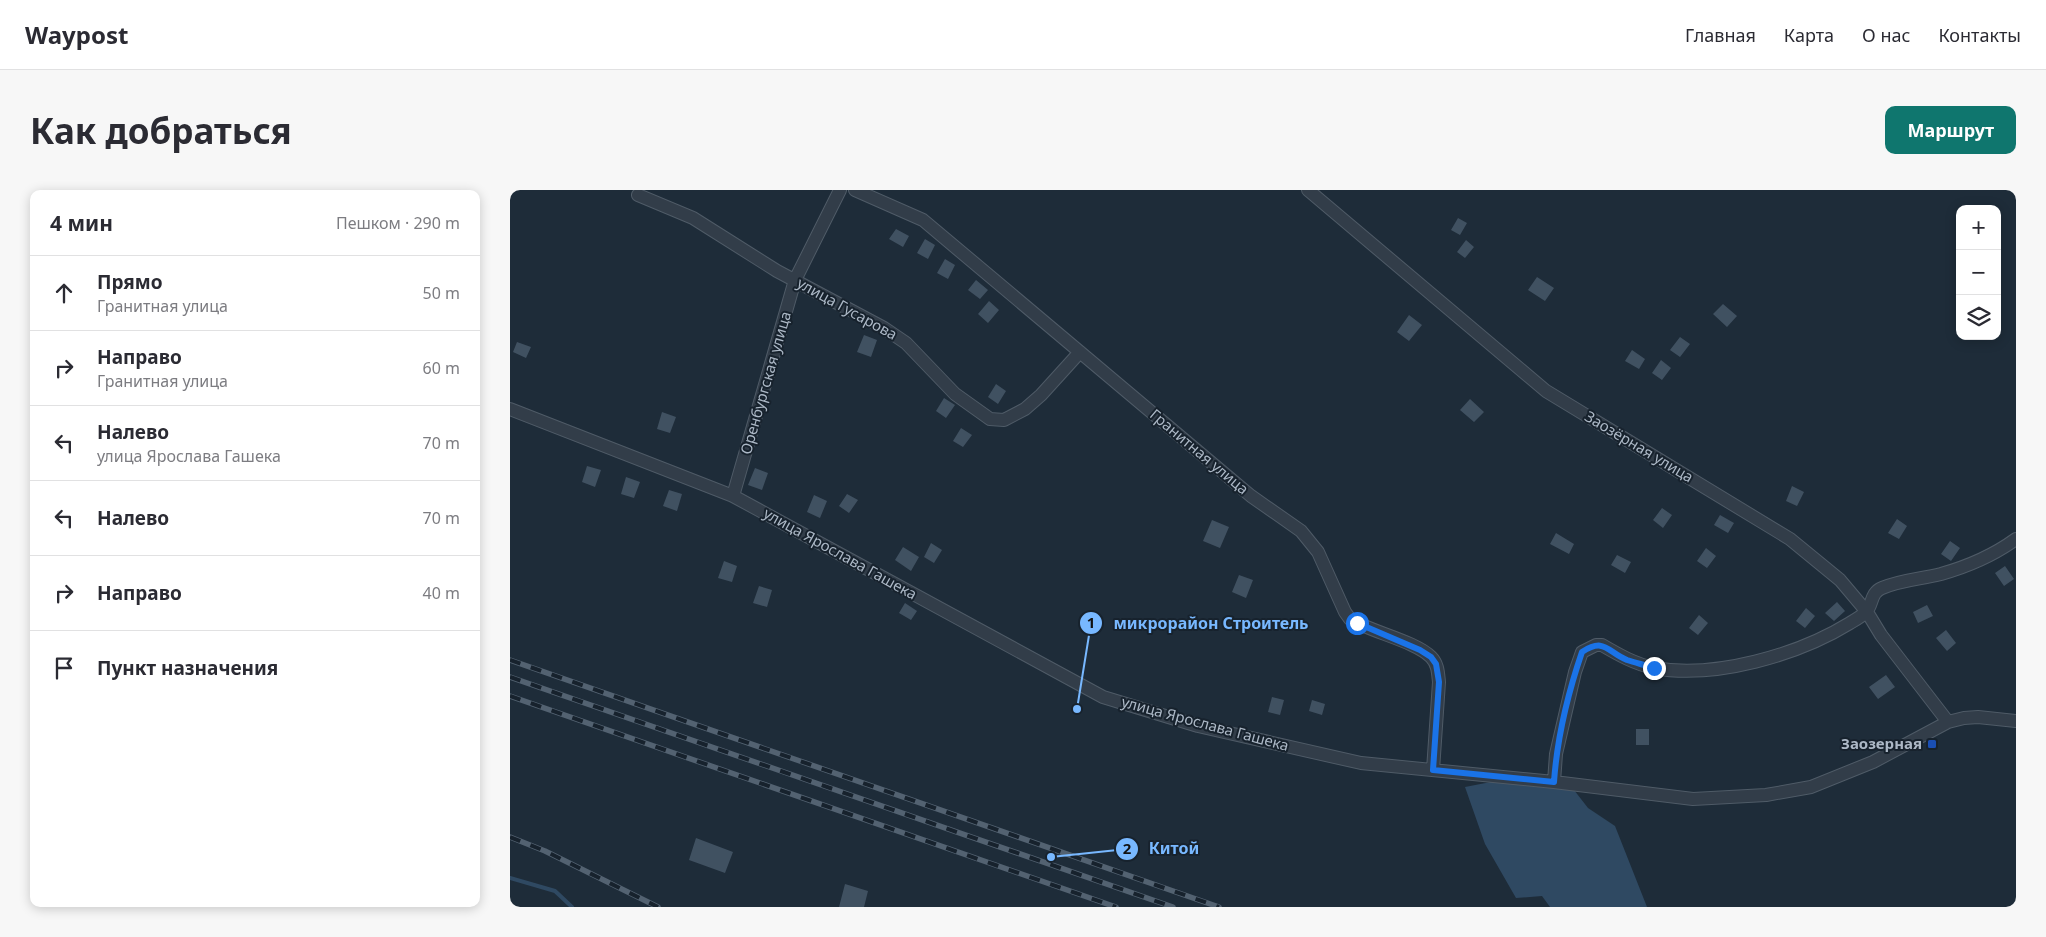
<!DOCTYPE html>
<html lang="ru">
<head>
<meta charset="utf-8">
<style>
	:root { --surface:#fff; --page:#f7f7f7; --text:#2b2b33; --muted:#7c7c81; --line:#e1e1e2; --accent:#0f766e }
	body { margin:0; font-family:"Noto Sans",sans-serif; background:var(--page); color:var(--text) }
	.controls { position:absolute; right:15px; top:15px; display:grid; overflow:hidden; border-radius:10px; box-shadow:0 2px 12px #0003 }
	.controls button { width:45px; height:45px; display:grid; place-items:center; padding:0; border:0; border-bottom:1px solid var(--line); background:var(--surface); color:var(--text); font:25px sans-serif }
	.stop { position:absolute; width:15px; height:15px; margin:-11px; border:4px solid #1a73e8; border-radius:50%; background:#fff }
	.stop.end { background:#1a73e8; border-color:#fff; box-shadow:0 1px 5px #0008 }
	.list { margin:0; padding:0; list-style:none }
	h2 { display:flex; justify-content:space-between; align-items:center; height:65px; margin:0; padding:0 20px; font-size:21px }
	h2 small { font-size:16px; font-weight:400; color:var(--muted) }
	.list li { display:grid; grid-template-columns:32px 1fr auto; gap:15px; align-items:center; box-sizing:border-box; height:75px; padding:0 20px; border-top:1px solid var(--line) }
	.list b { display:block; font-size:19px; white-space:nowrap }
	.list p { margin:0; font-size:16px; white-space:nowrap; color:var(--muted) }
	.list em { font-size:16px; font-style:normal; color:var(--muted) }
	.icon { flex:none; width:28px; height:28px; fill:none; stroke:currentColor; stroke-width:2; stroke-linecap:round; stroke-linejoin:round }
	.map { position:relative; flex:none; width:1506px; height:717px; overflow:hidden; border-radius:10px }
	header { display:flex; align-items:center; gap:30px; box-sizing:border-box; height:70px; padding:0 25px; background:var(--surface); border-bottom:1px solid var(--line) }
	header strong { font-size:24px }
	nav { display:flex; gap:28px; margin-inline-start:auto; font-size:18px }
	.intro { display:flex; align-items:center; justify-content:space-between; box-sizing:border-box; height:120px; padding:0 30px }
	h1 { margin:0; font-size:35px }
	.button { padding:12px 22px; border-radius:10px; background:var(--accent); color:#fff; font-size:18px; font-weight:700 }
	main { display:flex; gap:30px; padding:0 30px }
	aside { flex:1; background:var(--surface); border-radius:10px; box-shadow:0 2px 12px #0003 }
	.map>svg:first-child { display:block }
	.water { fill:#2f4962 }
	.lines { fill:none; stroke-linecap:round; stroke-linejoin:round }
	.stream { stroke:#2f4962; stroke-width:4 }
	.building { fill:#405161 }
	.minor-casing { stroke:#4f5b67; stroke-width:14 }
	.minor { stroke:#323d49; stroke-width:12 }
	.rail-casing { stroke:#536271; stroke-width:5.5 }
	.rail { stroke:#17222d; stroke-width:4; stroke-dasharray:11; stroke-linecap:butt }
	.route { stroke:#1a73e8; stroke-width:6 }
	.transit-dot { fill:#1a4fb4; stroke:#17222d; stroke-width:2 }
	.labels { text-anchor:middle; stroke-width:4; stroke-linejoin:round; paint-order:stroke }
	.street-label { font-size:15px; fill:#acb8c6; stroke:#17222d }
	.poi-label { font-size:15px; font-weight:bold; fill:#acb8c6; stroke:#17222d; text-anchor:end }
	.leader { fill:none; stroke:#78b8ff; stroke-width:2 }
	.callout-dot { fill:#78b8ff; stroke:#17222d; stroke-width:2 }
	.mark-label { font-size:15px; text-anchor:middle; font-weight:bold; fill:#111 }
	.callout-label { font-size:16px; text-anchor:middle; font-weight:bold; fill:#78b8ff; stroke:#17222d; stroke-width:4; stroke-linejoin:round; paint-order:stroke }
</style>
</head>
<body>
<header>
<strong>Waypost</strong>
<nav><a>Главная</a><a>Карта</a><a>О нас</a><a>Контакты</a></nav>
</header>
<div class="intro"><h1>Как добраться</h1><a class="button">Маршрут</a></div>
<main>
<aside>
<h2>4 мин<small>Пешком · 290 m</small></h2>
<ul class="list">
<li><svg class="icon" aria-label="ahead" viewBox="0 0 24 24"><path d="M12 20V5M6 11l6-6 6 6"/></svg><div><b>Прямо</b><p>Гранитная улица</p></div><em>50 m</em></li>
<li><svg class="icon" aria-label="right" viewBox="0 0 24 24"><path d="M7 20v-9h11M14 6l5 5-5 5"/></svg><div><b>Направо</b><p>Гранитная улица</p></div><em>60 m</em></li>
<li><svg class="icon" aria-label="left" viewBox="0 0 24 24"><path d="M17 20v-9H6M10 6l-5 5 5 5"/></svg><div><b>Налево</b><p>улица Ярослава Гашека</p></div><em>70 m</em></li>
<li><svg class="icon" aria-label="left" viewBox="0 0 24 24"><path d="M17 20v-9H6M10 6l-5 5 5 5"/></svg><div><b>Налево</b></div><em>70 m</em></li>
<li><svg class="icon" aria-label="right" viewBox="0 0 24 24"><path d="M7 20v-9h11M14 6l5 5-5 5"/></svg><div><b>Направо</b></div><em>40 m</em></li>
<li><svg class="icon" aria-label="arrive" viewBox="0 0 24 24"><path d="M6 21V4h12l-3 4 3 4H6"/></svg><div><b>Пункт назначения</b></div></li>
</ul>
</aside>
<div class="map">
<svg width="1506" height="717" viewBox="0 0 1506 717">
	<rect width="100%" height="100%" fill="#1e2c39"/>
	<path class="water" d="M986,591L1064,600L1078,618L1105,636L1137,717H1040L1032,706L1006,708L975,654L955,597Z"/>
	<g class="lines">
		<path class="stream" d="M0,688L45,701L62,717"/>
	</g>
	<path class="building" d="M948,28L957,33L950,45L941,40Z
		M386,39L399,46L393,57L379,49Z
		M415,49L425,55L418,69L407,63Z
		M956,50L964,57L955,68L947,62Z
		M435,69L445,75L438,89L427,83Z
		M1027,87L1044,98L1035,111L1018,100Z
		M466,90L478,100L470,109L458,100Z
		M479,111L489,120L478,133L468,124Z
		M1213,114L1227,126L1217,137L1203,124Z
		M899,125L912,135L899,151L887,142Z
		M354,145L367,150L361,167L347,162Z
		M1170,147L1180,154L1170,167L1160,160Z
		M7,152L21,157L16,168L3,162Z
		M1122,160L1135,169L1129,179L1115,171Z
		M1151,170L1161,178L1152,190L1142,183Z
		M486,194L496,201L488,214L478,207Z
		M434,208L445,215L436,228L426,221Z
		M960,209L974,222L964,232L950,220Z
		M152,222L166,227L160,243L147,239Z
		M451,238L462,245L453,257L443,251Z
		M77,276L91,280L85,297L72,292Z
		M245,278L258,283L252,300L238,295Z
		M116,287L130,292L124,308L111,304Z
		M1282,296L1294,302L1287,316L1276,311Z
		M159,300L172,304L167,321L153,316Z
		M337,304L348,310L339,323L329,316Z
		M304,305L317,311L310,328L297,322Z
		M1152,318L1162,325L1153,338L1143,330Z
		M1210,325L1224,333L1218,343L1204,335Z
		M1387,329L1397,336L1389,349L1378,343Z
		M702,330L719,337L710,358L693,351Z
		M1046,343L1064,354L1059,364L1040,354Z
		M1440,351L1450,358L1441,371L1431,364Z
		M421,353L432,360L424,373L414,367Z
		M393,357L409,367L401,381L385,370Z
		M1196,358L1206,366L1197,378L1187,371Z
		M1107,365L1121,372L1115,383L1101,375Z
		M214,371L227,376L222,392L208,388Z
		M1495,376L1504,389L1494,396L1485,383Z
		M729,385L743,390L736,408L722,402Z
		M249,396L262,400L257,417L243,413Z
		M1327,412L1335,421L1324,431L1315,423Z
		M395,413L407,421L401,430L389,423Z
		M1417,415L1423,426L1408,433L1403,422Z
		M1296,418L1305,426L1295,438L1286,431Z
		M1189,425L1198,433L1188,445L1179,438Z
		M1436,440L1446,453L1437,461L1426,448Z
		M1376,485L1385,497L1368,509L1359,497Z
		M762,507L774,510L770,525L758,522Z
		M802,510L815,514L812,525L799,521Z
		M1126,539H1139V555H1126Z
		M186,648L223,662L215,683L179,670Z
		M335,694L358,701L354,717H329Z"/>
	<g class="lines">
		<defs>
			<path id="minor" d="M345,0L413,30L741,306L791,341L808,362L835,422L840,429C861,442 905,451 921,467C928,474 928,483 929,492L923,580
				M798,0L1036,201L1280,349L1330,390L1357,422L1371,445L1438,532
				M128,5L183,28L267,81L374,138L396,153L445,204L480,229L494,230L515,219L531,205L570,162
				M0,219L223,306L593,507L688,536L851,573L1044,592L1183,609L1256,605L1301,597L1363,572L1438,532L1454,528L1468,527L1506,531
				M223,306L285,90L330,0
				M1044,592L1046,564L1065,482L1072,462L1086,455H1092C1109,465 1125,474 1144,478C1205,489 1288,465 1340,433C1345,430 1352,426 1356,422C1363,415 1360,403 1372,398C1390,390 1411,389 1431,384C1456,377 1484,365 1506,349"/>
		</defs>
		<use href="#minor" class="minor-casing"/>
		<use href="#minor" class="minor"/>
		<defs>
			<path id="rail" d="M0,470L709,717
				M0,487L663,717
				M0,506L606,717
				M0,647L35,661L148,717"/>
		</defs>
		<use href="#rail" class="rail-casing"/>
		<use href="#rail" class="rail"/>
	</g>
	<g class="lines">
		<path class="route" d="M847,433L910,460L921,467L926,474L929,492L923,580L1044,592C1047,549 1058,503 1072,462C1095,447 1097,462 1117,470C1126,473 1135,475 1144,478"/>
	</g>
	<rect class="transit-dot" x="1417" y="549" width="10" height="10" rx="2.5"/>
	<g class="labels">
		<g class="street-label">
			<text transform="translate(337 119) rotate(29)" y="5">улица Гусарова</text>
			<text transform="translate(256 193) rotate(-74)" y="5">Оренбургская улица</text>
			<text transform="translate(1129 257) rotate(31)" y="5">Заозёрная улица</text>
			<text transform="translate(689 262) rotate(40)" y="5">Гранитная улица</text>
			<text transform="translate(330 364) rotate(29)" y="5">улица Ярослава Гашека</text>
			<text transform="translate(695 534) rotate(15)" y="5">улица Ярослава Гашека</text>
		</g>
		<g class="poi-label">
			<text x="1412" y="559">Заозерная</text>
		</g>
	</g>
	<path class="leader" d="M567 519L581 433M541 667L617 659"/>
	<g class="callout-dot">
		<circle cx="567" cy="519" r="5"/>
		<circle cx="541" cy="667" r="5"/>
		<circle cx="581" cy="433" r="12"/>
		<circle cx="617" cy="659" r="12"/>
	</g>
	<g class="mark-label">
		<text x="581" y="438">1</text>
		<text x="617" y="664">2</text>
	</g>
	<g class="callout-label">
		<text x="701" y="439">микрорайон Строитель</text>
		<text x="664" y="664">Китой</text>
	</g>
</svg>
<div class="controls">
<button>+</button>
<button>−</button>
<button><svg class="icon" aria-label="layers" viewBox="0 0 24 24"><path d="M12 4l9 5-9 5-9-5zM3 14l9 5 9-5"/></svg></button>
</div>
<div class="stop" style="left:847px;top:433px"></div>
<div class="stop end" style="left:1144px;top:478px"></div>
</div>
</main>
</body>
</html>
